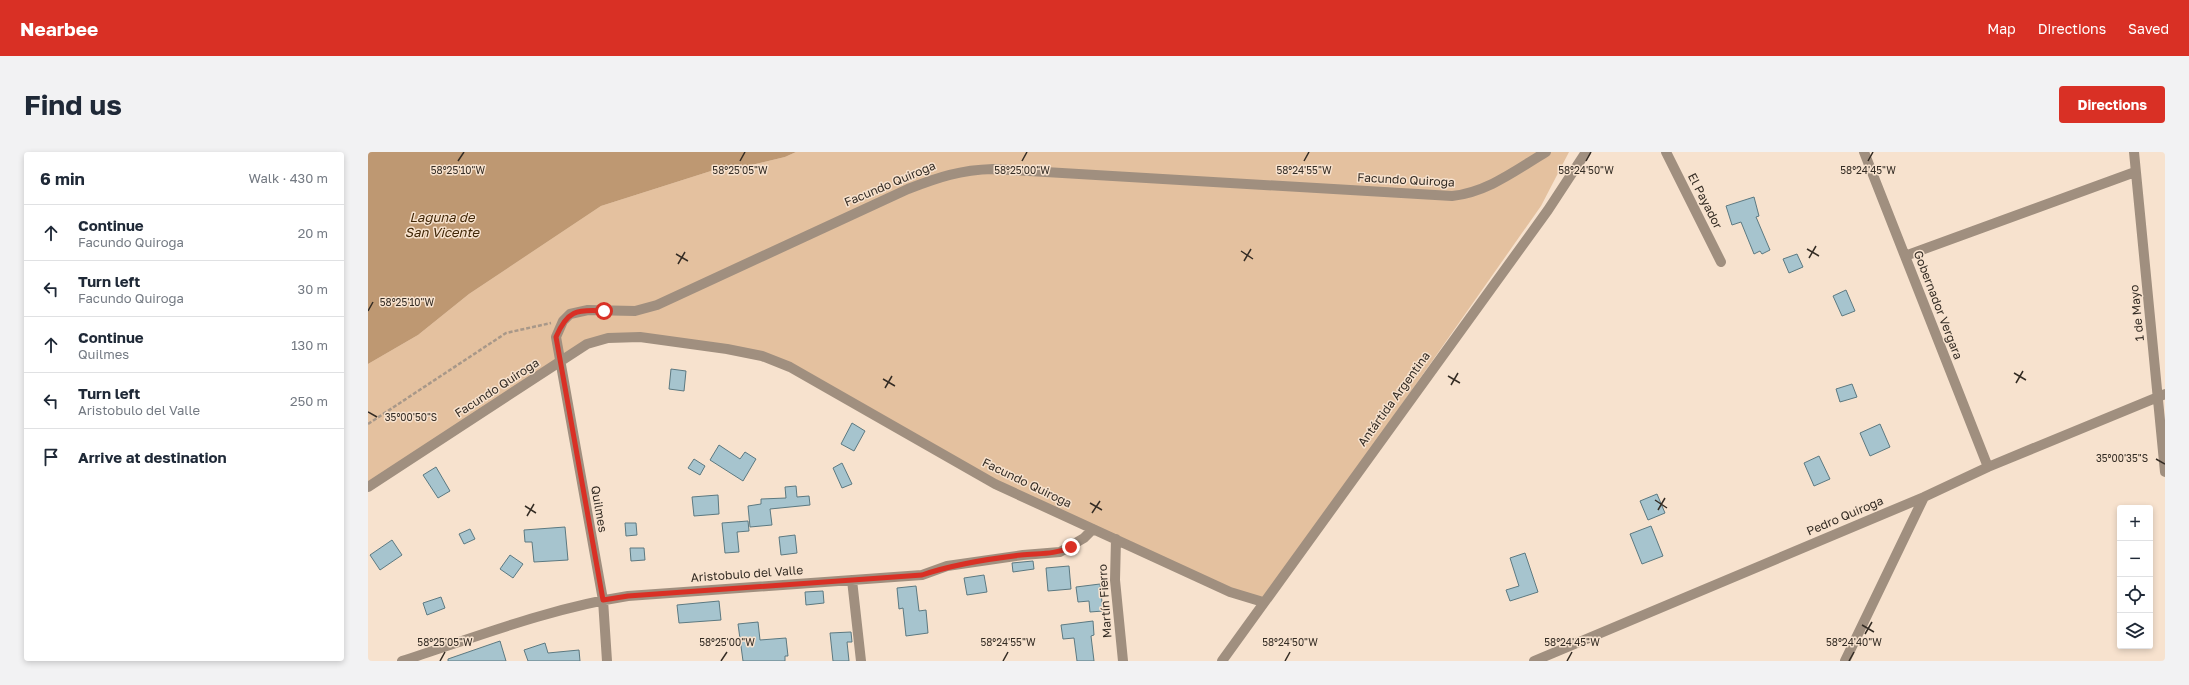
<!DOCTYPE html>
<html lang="en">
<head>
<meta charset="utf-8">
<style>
	:root { --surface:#fff; --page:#f2f2f3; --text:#1f2937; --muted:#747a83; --line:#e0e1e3; --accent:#d93025 }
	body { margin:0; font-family:"Golos Text",sans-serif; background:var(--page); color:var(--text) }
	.controls { position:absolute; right:12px; bottom:12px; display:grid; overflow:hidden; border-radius:4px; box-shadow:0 2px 6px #0003 }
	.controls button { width:36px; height:36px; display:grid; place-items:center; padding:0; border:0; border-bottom:1px solid var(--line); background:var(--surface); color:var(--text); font:20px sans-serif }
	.stop { position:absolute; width:12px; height:12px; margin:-9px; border:3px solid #d93025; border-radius:50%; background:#fff }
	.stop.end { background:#d93025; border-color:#fff; box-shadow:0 1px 4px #0008 }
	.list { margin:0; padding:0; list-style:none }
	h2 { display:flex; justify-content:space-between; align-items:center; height:52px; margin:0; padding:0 16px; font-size:17px }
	h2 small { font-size:13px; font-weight:400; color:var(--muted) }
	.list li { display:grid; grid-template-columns:26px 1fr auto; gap:12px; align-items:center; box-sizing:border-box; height:56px; padding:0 16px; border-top:1px solid var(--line) }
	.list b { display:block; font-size:15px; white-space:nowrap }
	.list p { margin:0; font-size:13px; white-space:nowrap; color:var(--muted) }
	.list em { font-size:13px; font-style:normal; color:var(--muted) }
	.icon { flex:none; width:22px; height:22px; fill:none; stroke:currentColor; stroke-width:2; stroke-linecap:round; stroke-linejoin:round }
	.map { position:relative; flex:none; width:1797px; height:509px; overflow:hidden; border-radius:4px }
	header { display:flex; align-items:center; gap:24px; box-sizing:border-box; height:56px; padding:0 20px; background:var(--accent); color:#fff }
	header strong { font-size:19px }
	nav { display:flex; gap:22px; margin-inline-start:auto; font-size:14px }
	.intro { display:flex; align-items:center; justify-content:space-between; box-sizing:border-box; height:96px; padding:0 24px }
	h1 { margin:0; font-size:28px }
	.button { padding:10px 18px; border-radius:4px; background:var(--accent); color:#fff; font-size:14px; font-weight:700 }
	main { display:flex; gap:24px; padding:0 24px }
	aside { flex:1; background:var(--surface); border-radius:4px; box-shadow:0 2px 6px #0003 }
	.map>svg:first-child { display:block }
	.green { fill:#e4c19f }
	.water { fill:#be9872 }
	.building { fill:#a6c4ce; stroke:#5c7981 }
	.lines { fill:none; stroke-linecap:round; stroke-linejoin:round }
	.path { stroke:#a89889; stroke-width:2.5; stroke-dasharray:4 2; stroke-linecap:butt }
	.minor { stroke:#a08f7f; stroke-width:10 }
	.route { stroke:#d93025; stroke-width:5 }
	.ticks { fill:none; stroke:#342c24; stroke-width:1.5 }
	.labels { text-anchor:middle; stroke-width:3; stroke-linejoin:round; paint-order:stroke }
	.street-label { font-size:12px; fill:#342c24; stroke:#f7e2ce }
	.water-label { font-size:13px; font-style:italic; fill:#412707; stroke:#f7e2ce }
	.ticks-label { font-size:10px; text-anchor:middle; fill:#342c24; stroke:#f7e2ce; stroke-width:3; stroke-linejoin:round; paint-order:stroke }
</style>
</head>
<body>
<header>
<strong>Nearbee</strong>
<nav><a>Map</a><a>Directions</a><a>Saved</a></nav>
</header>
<div class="intro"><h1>Find us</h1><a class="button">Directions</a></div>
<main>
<aside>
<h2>6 min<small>Walk · 430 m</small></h2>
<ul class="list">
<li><svg class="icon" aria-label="ahead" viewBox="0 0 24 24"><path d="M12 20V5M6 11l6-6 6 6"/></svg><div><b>Continue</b><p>Facundo Quiroga</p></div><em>20 m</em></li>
<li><svg class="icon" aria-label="left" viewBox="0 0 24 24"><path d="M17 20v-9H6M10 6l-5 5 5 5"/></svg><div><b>Turn left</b><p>Facundo Quiroga</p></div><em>30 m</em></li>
<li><svg class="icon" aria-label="ahead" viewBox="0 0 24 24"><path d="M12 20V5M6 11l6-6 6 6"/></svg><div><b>Continue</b><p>Quilmes</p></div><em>130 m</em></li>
<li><svg class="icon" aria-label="left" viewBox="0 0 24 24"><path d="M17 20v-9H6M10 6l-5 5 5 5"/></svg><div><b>Turn left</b><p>Aristobulo del Valle</p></div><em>250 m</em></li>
<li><svg class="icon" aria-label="arrive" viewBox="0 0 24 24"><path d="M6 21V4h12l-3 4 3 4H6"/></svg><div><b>Arrive at destination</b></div></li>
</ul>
</aside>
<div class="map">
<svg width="1797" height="509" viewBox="0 0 1797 509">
	<rect width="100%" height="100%" fill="#f7e2ce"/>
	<path class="green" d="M428,0H1201L1173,54L895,450L692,363L394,204L272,185L219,192L0,332V212L50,183L101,142L233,54L343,19L379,14L417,5Z"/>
	<path class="water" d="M0,0H428L417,5L379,14L343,19L233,54L101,142L50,183L0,212Z"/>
	<path class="building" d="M1386,45L1391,64L1388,65L1402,98L1394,102L1392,99L1386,102L1373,70L1364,73L1358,54Z
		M1429,102L1435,115L1421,121L1415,107Z
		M1478,138L1487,159L1474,164L1465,144Z
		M303,217L318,219L316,239L301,237Z
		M1484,232L1489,245L1472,250L1468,237Z
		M484,271L497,279L486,299L473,292Z
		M1512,272L1522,295L1502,304L1492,281Z
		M351,293L372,307L377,300L388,307L375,329L342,308Z
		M1451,304L1462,327L1446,334L1436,311Z
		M326,307L337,314L332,323L320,316Z
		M474,311L484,332L474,336L465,316Z
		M68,315L82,339L70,346L55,323Z
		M428,334L429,345L441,344L442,353L402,357L404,373L382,375L380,354L393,352V347L418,346L417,335Z
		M1289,342L1297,361L1280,368L1272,349Z
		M350,343L351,362L326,364L324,345Z
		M380,369L381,379L369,380L371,400L357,401L354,371Z
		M257,371H268L269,383L258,384Z
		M1283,374L1295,404L1274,412L1262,382Z
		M197,375L200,408L166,410L164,390H157L156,378Z
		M102,377L107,387L96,392L91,382Z
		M427,383L429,401L413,403L411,385Z
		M24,388L34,403L12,418L2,403Z
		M262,396H276L277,408L263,409Z
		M1157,401L1170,440L1142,449L1138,438L1151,434L1142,406Z
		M142,403L155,412L145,426L132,417Z
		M665,409L666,417L645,420L644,411Z
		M701,414L703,437L680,439L678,416Z
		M616,423L619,440L599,443L596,426Z
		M732,432L735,459L722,460L721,449L710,450L708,435Z
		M548,434L551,459L558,458L560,481L538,484L535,456L531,457L529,436Z
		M455,439L456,451L438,453L437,440Z
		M73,445L77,456L59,463L55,451Z
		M351,449L353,468L311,471L309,453Z
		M725,469L726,483L723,484L726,509H709L706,486L695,487L693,473Z
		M390,470L392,488L418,486L420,504H417V509H375L370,472Z
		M483,480L484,490H479L481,509H465L462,481Z
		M132,489L138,509H80V507Z
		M177,491L180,501L211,498L212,509H160L156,498Z"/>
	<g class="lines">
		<path class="path" d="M0,272L138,181L183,171"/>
		<path class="minor" d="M1298,0L1353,110
			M1496,0L1620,315
			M1766,0L1797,320
			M1537,104L1767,20
			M0,335L219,192L240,186L272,185L359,197L394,204L422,215L627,332L862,440L895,450
			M748,387L747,428L755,509
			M484,428L493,509
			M34,509C108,485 182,456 260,444L554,423L579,414L655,403L692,400L716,386L725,377
			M239,509L235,448L188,185L195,169L202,162L220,158L267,159L289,153L540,37C571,25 592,18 625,17L1084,44C1120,40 1148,18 1178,0
			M854,509L1180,58L1218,0
			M1166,509L1556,345L1620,315L1797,242
			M1477,509L1556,345"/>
	</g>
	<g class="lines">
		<path class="route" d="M236,159C208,157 199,159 188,185L235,448L260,444L554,423C586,412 619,407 653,403C671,401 686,403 703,395"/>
	</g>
	<path class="ticks" d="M90,9L96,0M372,9L377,0M654,9L659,0M936,9L941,0M1218,9L1223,0M1500,9L1505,0M1439,97L1451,104M873,99L885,107M308,102L320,109M1441,106L1448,94M876,109L883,97M310,112L317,100M0,159L5,150M1646,221L1658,228M1080,224L1092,231M515,227L527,234M1648,231L1655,219M1083,233L1090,221M517,236L524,224M0,260L9,265M1788,307L1797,312M1287,348L1299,356M722,351L734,358M157,354L168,361M1290,358L1297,346M724,361L732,349M159,364L166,352M1494,473L1506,480M1497,482L1504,470M72,509L77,500M353,509L359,500M635,509L640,500M917,509L922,500M1199,509L1204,500M1481,509L1486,500"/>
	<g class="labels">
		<g class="street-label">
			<text transform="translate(1038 28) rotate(3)" y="4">Facundo Quiroga</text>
			<text transform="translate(522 32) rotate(-23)" y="4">Facundo Quiroga</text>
			<text transform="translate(1337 49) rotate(63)" y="4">El Payador</text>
			<text transform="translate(1570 153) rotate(69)" y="4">Gobernador Vergara</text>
			<text transform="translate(1769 161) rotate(-96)" y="4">1 de Mayo</text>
			<text transform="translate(129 236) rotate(-33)" y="4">Facundo Quiroga</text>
			<text transform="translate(1026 247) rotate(-54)" y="4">Antártida Argentina</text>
			<text transform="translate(659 331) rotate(26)" y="4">Facundo Quiroga</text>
			<text transform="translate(231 357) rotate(80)" y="4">Quilmes</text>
			<text transform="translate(1477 364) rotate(-23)" y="4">Pedro Quiroga</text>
			<text transform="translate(379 422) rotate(-4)" y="4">Aristobulo del Valle</text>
			<text transform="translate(737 449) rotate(-94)" y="4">Martín Fierro</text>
		</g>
		<g class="water-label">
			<text x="74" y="70">Laguna de<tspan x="74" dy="15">San Vicente</tspan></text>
		</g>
	</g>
	<g class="ticks-label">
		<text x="90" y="22">58°25'10"W</text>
		<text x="372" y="22">58°25'05"W</text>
		<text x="654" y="22">58°25'00"W</text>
		<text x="936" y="22">58°24'55"W</text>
		<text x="1218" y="22">58°24'50"W</text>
		<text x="1500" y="22">58°24'45"W</text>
		<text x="39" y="154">58°25'10"W</text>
		<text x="43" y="269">35°00'50"S</text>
		<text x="1754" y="310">35°00'35"S</text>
		<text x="77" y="494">58°25'05"W</text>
		<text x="359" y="494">58°25'00"W</text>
		<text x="640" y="494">58°24'55"W</text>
		<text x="922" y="494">58°24'50"W</text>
		<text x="1204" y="494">58°24'45"W</text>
		<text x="1486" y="494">58°24'40"W</text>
	</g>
</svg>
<div class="controls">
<button>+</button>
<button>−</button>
<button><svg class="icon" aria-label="locate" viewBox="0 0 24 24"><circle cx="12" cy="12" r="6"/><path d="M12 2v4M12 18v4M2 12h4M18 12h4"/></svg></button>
<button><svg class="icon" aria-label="layers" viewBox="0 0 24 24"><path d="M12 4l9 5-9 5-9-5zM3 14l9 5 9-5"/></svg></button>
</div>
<div class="stop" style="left:236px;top:159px"></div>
<div class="stop end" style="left:703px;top:395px"></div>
</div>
</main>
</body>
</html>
